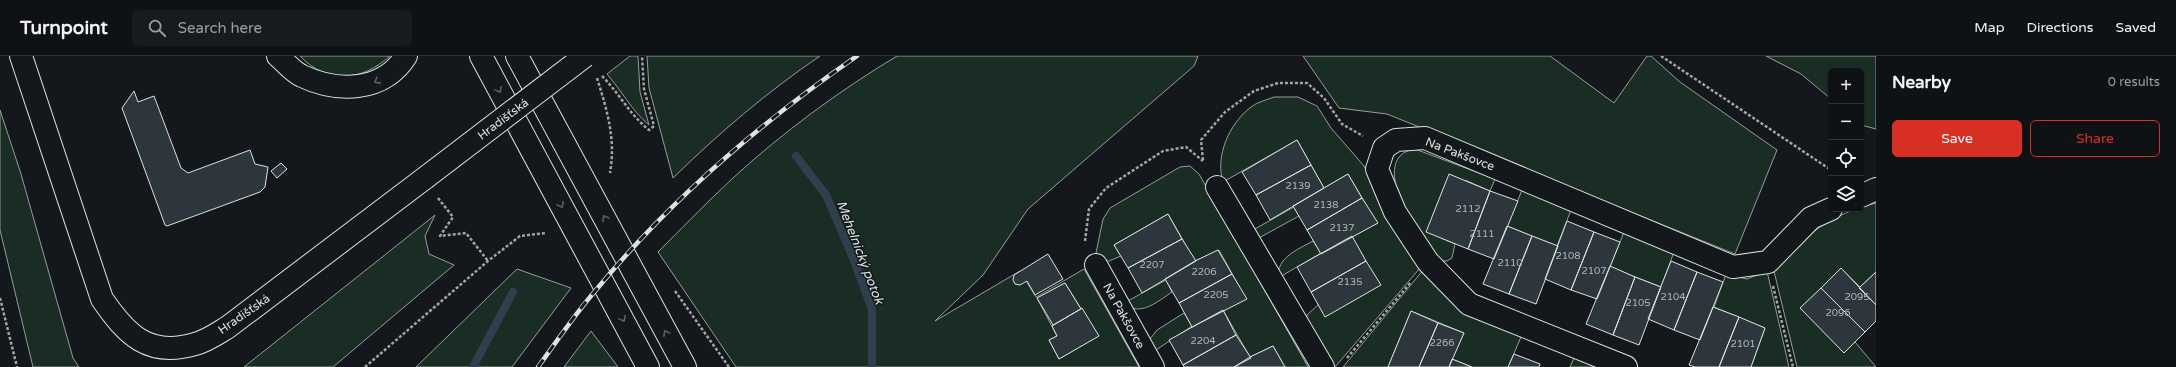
<!DOCTYPE html>
<html lang="en">
<head>
<meta charset="utf-8">
<style>
	:root { --surface:#0f1215; --page:#181b1e; --text:#f1f3f6; --muted:#9b9ea0; --line:#2f3234; --accent:#d93025 }
	body { margin:0; font-family:"Varela Round",sans-serif; background:var(--page); color:var(--text) }
	.controls { position:absolute; right:12px; top:12px; display:grid; overflow:hidden; border-radius:6px; box-shadow:0 1px 3px #0004 }
	.controls button { width:36px; height:36px; display:grid; place-items:center; padding:0; border:0; border-bottom:1px solid var(--line); background:var(--surface); color:var(--text); font:20px sans-serif }
	.list { margin:0; padding:0; list-style:none }
	h2 { display:flex; justify-content:space-between; align-items:center; height:52px; margin:0; padding:0 16px; font-size:17px }
	h2 small { font-size:13px; font-weight:400; color:var(--muted) }
	.actions { display:flex; gap:8px; padding:12px 16px }
	.actions a { flex:1; padding:9px 0; border:1px solid var(--accent); border-radius:6px; text-align:center; font-size:14px; color:var(--accent) }
	.actions .main { background:var(--accent); color:#fff }
	.icon { flex:none; width:22px; height:22px; fill:none; stroke:currentColor; stroke-width:2; stroke-linecap:round; stroke-linejoin:round }
	.map { position:relative; flex:none; width:1876px; height:311px; overflow:hidden }
	header { display:flex; align-items:center; gap:24px; box-sizing:border-box; height:56px; padding:0 20px; background:var(--surface); border-bottom:1px solid var(--line) }
	header strong { font-size:19px }
	nav { display:flex; gap:22px; margin-inline-start:auto; font-size:14px }
	.search { width:280px; height:36px; background:var(--page); display:flex; align-items:center; gap:10px; box-sizing:border-box; padding:0 14px; border-radius:6px; color:var(--muted); font-size:15px }
	main { display:flex }
	aside { flex:1; background:var(--surface) }
	.map>svg:first-child { display:block }
	.green { fill:#1a2d24; stroke:#939e99; fill-rule:evenodd }
	.lines { fill:none; stroke-linecap:round; stroke-linejoin:round }
	.stream { stroke:#2f3f4d; stroke-width:8 }
	.building { fill:#2c363c; stroke:#d8e6dc }
	.minor-casing { stroke:#d8e6dc; stroke-width:24 }
	.highway-casing { stroke:#d8e6dc; stroke-width:24 }
	.path { stroke:#9da8a2; stroke-width:2.5; stroke-dasharray:3 2; stroke-linecap:butt }
	.minor { stroke:#14181c; stroke-width:22 }
	.highway { stroke:#14181c; stroke-width:22 }
	.rail-casing { stroke:#d8e6dc; stroke-width:4.5 }
	.rail { stroke:#14181c; stroke-width:3; stroke-dasharray:9; stroke-linecap:butt }
	.minor-bridge-casing { stroke:#d8e6dc; stroke-width:24; stroke-linecap:butt }
	.minor-bridge { stroke:#14181c; stroke-width:22 }
	.oneway { stroke:#59605f }
	.labels { text-anchor:middle; stroke-width:3; stroke-linejoin:round; paint-order:stroke }
	.number-label { font-size:10px; fill:#adbab4 }
	.street-label { font-size:12px; fill:#d8e6dc; stroke:#14181c }
	.water-label { font-size:13px; font-style:italic; fill:#d8e6dc; stroke:#14181c }
</style>
</head>
<body>
<header>
<strong>Turnpoint</strong>
<div class="search"><svg class="icon" aria-label="search" viewBox="0 0 24 24"><circle cx="10" cy="10" r="6"/><path d="M15 15l6 6"/></svg>Search here</div>
<nav><a>Map</a><a>Directions</a><a>Saved</a></nav>
</header>
<main>
<div class="map">
<svg width="1876" height="311" viewBox="0 0 1876 311">
	<rect width="100%" height="100%" fill="#14181c"/>
	<path class="green" d="M300,0H390C362,25 328,29 300,0Z
		M630,0H638L640,36L649,69C633,56 621,34 607,18Z
		M647,0H820C767,36 719,77 673,122L649,32Z
		M897,0H1198L1194,10L1028,153L983,219L935,265L1020,215L1036,241L1084,213L1139,311H736L658,196C683,171 707,146 733,122C783,76 839,35 897,0ZM1065,227L1098,280L1059,303L1049,284L1057,280L1037,242Z
		M1303,0H1550L1614,47L1647,0H1651L1680,26L1777,94L1735,198L1387,58L1339,52Z
		M1766,0H1876V73L1861,69V15H1831V43L1801,18Z
		M1274,41H1298L1317,50L1331,72L1364,110L1389,159L1421,211L1335,311H1333L1306,268L1307,259L1366,205L1352,181L1377,167L1348,118L1324,132L1297,84L1223,126C1215,100 1229,68 1251,51C1257,46 1267,44 1274,41Z
		M0,54L21,118L73,302L79,311H33L0,174Z
		M1415,93L1495,123L1490,135L1465,124L1441,182L1455,188L1452,202L1447,205H1442C1435,199 1428,192 1422,185C1409,165 1371,100 1415,93Z
		M1190,110L1199,118L1308,311H1285L1273,290L1250,301L1223,254L1246,243L1219,194L1195,205L1168,158L1114,189L1121,200L1109,205H1102L1096,197L1103,163L1110,152L1180,111Z
		M1522,134L1571,154L1557,190L1507,170Z
		M1876,147V216L1860,231L1841,212L1801,252L1844,296L1855,286L1876,311H1797L1773,211C1809,177 1829,159 1876,147Z
		M1294,151L1299,160L1257,183L1253,174Z
		M435,159L425,180L429,198L454,209L333,311H244Z
		M1624,176L1674,196L1661,231L1610,211Z
		M1313,185L1321,197L1278,222C1277,201 1297,194 1313,185Z
		M517,213L571,232L512,311H416Z
		M1424,213L1521,281L1508,311H1472L1452,303L1464,277L1411,255L1388,311H1343Z
		M1767,215L1789,311H1751L1765,272L1714,251L1726,218L1747,223Z
		M1166,224L1172,236C1158,245 1140,262 1124,247Z
		M1184,257L1192,270L1153,296L1150,283L1157,274Z
		M591,275L618,311H564Z
		M1574,302L1597,311H1570Z"/>
	<g class="lines">
		<path class="stream" d="M796,100L826,139L853,202L872,253V311
			M473,311L513,236"/>
	</g>
	<path class="building" d="M134,35L138,46L154,40L181,112L188,117L250,94L255,108L268,111L265,131L260,136L167,170L165,169L122,52Z
		M1297,84L1311,109L1256,139L1242,116Z
		M281,107L287,113L277,122L271,115Z
		M1311,109L1324,132L1270,164L1256,139Z
		M1348,118L1362,142L1307,174L1293,150Z
		M1449,118L1490,135L1468,193L1426,176Z
		M1490,135L1518,145L1494,203L1468,193Z
		M1362,142L1378,167L1321,198L1307,174Z
		M1168,158L1182,183L1128,212L1114,189Z
		M1567,165L1594,176L1571,234L1545,223Z
		M1507,170L1532,180L1509,238L1483,228Z
		M1594,176L1620,186L1597,243L1571,234Z
		M1352,180L1366,205L1311,236L1297,211Z
		M1532,180L1558,190L1536,248L1509,238Z
		M1182,183L1196,205L1142,237L1128,212Z
		M1218,194L1232,218L1179,247L1165,223L1195,205Z
		M1048,198L1063,223L1035,239L1027,225L1020,229L1015,228L1013,224L1014,219Z
		M1366,205L1381,229L1325,261L1311,236Z
		M1671,205L1697,216L1674,274L1648,263Z
		M1610,210L1635,221L1613,279L1586,268Z
		M1841,212L1876,249V265L1865,276L1821,232Z
		M1697,216L1723,226L1700,284L1674,274Z
		M1876,216V249L1859,232Z
		M1232,218L1247,243L1192,271L1179,247Z
		M1635,221L1661,231L1639,289L1613,279Z
		M1065,227L1081,253L1053,269L1037,242Z
		M1821,232L1865,276L1844,297L1800,252Z
		M1713,251L1739,261L1719,311H1695L1689,309Z
		M1082,252L1099,280L1059,303L1049,284L1057,280L1052,270Z
		M1223,254L1236,279L1183,309L1169,284Z
		M1411,255L1438,267L1419,311H1388Z
		M1739,261L1765,272L1751,311H1719Z
		M1438,267L1464,277L1449,311H1419Z
		M1236,279L1251,302L1234,311H1184L1183,309Z
		M1273,290L1285,311H1234L1250,301Z
		M1514,298L1540,308L1539,311H1508Z
		M1452,303L1472,311H1449Z"/>
	<g class="lines">
		<defs>
			<path id="minor" d="M21,0L102,243C126,278 148,302 195,288C207,285 218,277 228,271L425,122
				M278,0C285,6 293,16 302,20C338,37 383,36 406,0
				M1217,131L1323,311
				M1861,140L1876,133
				M1096,209L1153,311
				M1626,311L1469,248L1428,206L1395,156L1377,113L1384,92L1396,84L1425,82L1733,211L1768,206L1811,162L1831,153"/>
			<path id="highway" d="M481,0L648,311
				M517,0L685,311"/>
		</defs>
		<use href="#minor" class="minor-casing"/>
		<use href="#highway" class="highway-casing"/>
		<path class="path" d="M1661,0L1831,114
			M602,20C619,37 630,59 649,74L654,70L644,33L642,0
			M597,22C607,54 616,83 610,117
			M1203,104L1201,84L1225,56L1254,35L1278,27H1307L1324,42L1342,68L1363,80
			M438,142L453,161L440,180L466,177L488,205
			M1085,185L1089,153L1106,132L1163,95L1186,91L1203,105
			M1773,230L1793,311
			M675,235L729,311
			M0,242L17,311
			M1347,302L1411,226
			M365,311L488,205L520,180L546,177"/>
		<use href="#minor" class="minor"/>
		<use href="#highway" class="highway"/>
		<defs>
			<path id="rail" d="M538,311C557,285 575,258 596,234C671,143 760,67 857,0"/>
		</defs>
		<use href="#rail" class="rail-casing"/>
		<use href="#rail" class="rail"/>
		<defs>
			<path id="minor-bridge" d="M425,122L585,0"/>
		</defs>
		<use href="#minor-bridge" class="minor-bridge-casing"/>
		<use href="#minor-bridge" class="minor-bridge"/>
	</g>
	<defs><path id="oneway-chevron" d="M-2-3.5L2.5 0L-2 3.5" fill="none" stroke-width="1.6" stroke-linecap="round" stroke-linejoin="round"/></defs>
	<g class="oneway">
		<use href="#oneway-chevron" transform="translate(377 25) rotate(152)"/>
		<use href="#oneway-chevron" transform="translate(499 34) rotate(62)"/>
		<use href="#oneway-chevron" transform="translate(561 149) rotate(62)"/>
		<use href="#oneway-chevron" transform="translate(605 162) rotate(-118)"/>
		<use href="#oneway-chevron" transform="translate(623 263) rotate(62)"/>
		<use href="#oneway-chevron" transform="translate(666 277) rotate(-118)"/>
	</g>
	<g class="labels">
		<g class="number-label">
			<text x="1298" y="133">2139</text>
			<text x="1326" y="152">2138</text>
			<text x="1468" y="156">2112</text>
			<text x="1342" y="175">2137</text>
			<text x="1482" y="181">2111</text>
			<text x="1568" y="203">2108</text>
			<text x="1510" y="210">2110</text>
			<text x="1152" y="212">2207</text>
			<text x="1594" y="218">2107</text>
			<text x="1204" y="219">2206</text>
			<text x="1350" y="229">2135</text>
			<text x="1216" y="242">2205</text>
			<text x="1673" y="244">2104</text>
			<text x="1857" y="244">2095</text>
			<text x="1638" y="250">2105</text>
			<text x="1838" y="260">2096</text>
			<text x="1203" y="288">2204</text>
			<text x="1442" y="290">2266</text>
			<text x="1743" y="291">2101</text>
		</g>
		<g class="street-label">
			<text transform="translate(503 63) rotate(-37)" y="4">Hradišťská</text>
			<text transform="translate(1460 98) rotate(21)" y="4">Na Pakšovce</text>
			<text transform="translate(244 258) rotate(-35)" y="4">Hradišťská</text>
			<text transform="translate(1124 260) rotate(61)" y="4">Na Pakšovce</text>
		</g>
		<g class="water-label">
			<text transform="translate(861 196) rotate(69)" y="5">Mehelnický potok</text>
		</g>
	</g>
</svg>
<div class="controls">
<button>+</button>
<button>−</button>
<button><svg class="icon" aria-label="locate" viewBox="0 0 24 24"><circle cx="12" cy="12" r="6"/><path d="M12 2v4M12 18v4M2 12h4M18 12h4"/></svg></button>
<button><svg class="icon" aria-label="layers" viewBox="0 0 24 24"><path d="M12 4l9 5-9 5-9-5zM3 14l9 5 9-5"/></svg></button>
</div>
</div>
<aside>
<h2>Nearby<small>0 results</small></h2>
<ul class="list">
</ul>
<div class="actions"><a class="main">Save</a><a>Share</a></div>
</aside>
</main>
</body>
</html>
